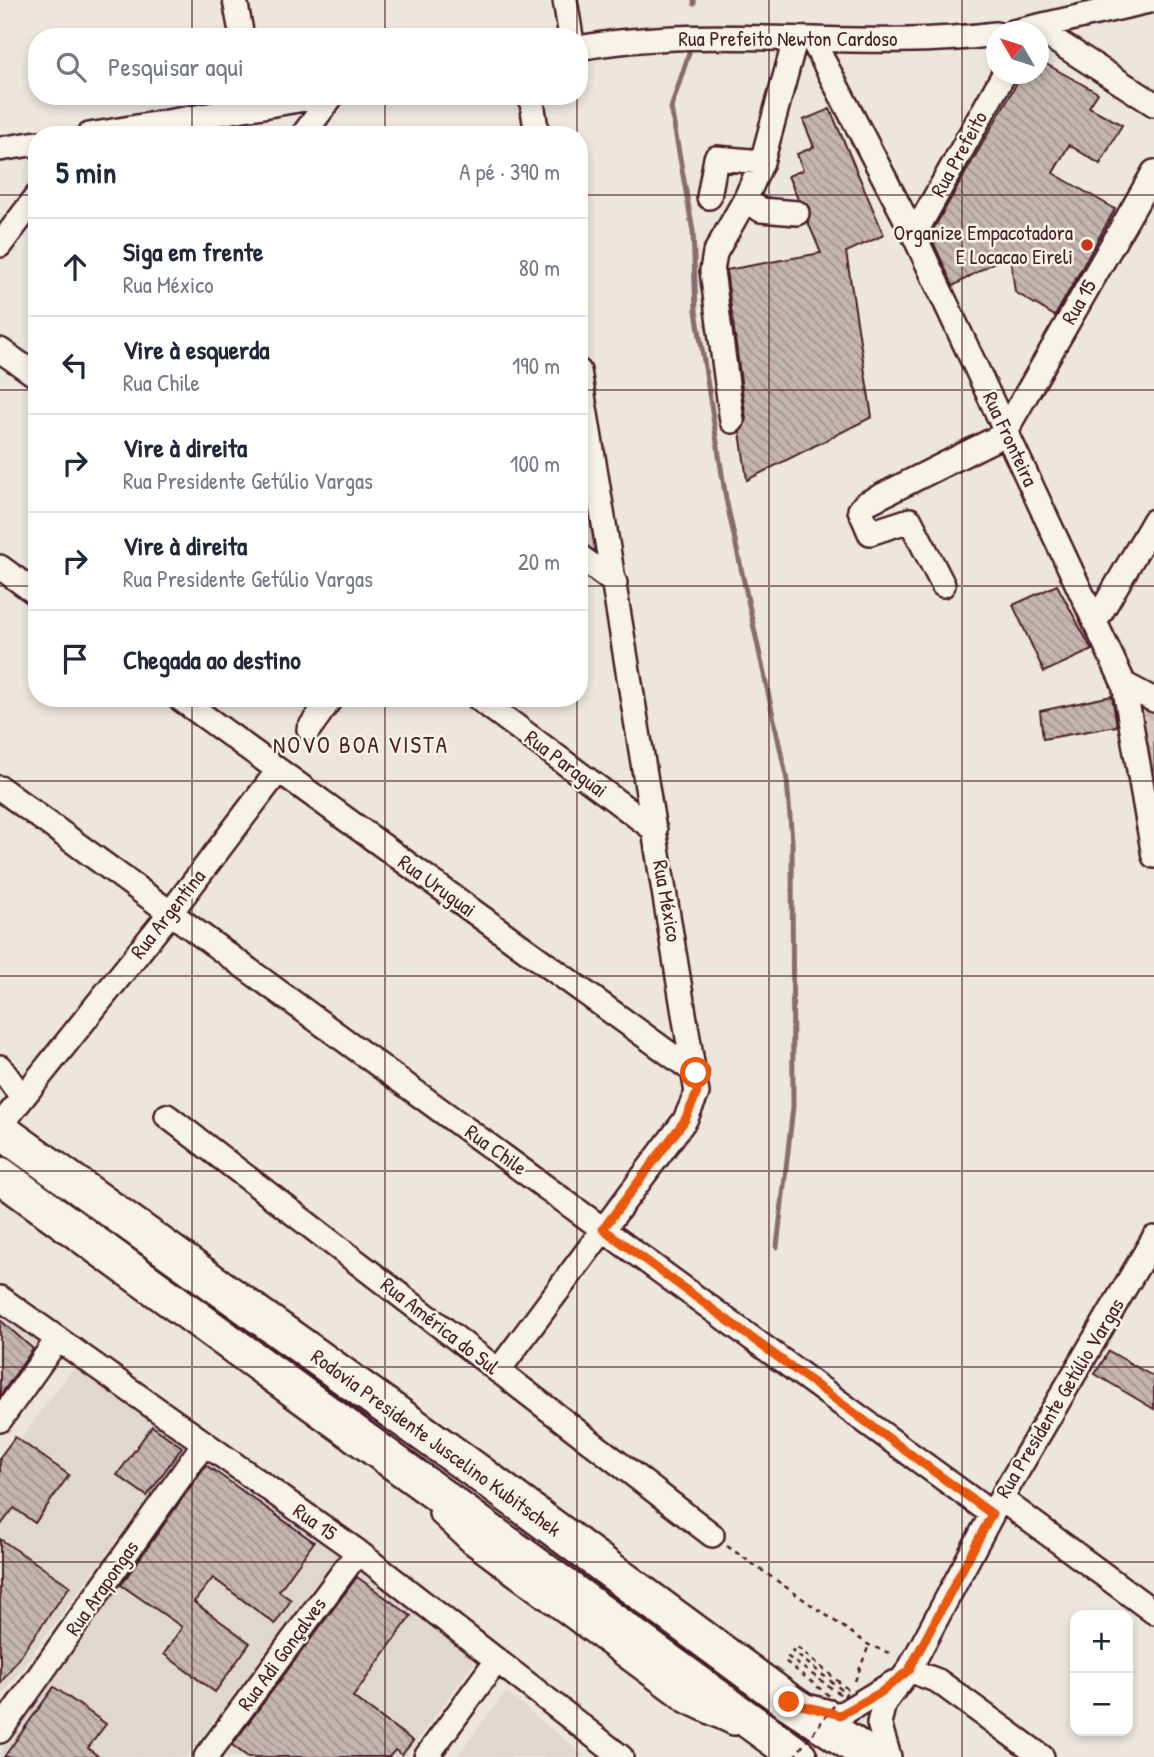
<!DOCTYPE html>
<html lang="pt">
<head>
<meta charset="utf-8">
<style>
	:root { --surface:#fff; --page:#f2f2f3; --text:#1f2937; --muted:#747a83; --line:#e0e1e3 }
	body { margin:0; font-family:"Patrick Hand",sans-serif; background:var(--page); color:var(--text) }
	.controls { position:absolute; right:21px; bottom:21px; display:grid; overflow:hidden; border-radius:14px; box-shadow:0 4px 10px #0003 }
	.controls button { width:63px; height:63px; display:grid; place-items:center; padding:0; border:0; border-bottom:2px solid var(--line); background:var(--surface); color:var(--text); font:35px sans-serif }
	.compass { position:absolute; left:986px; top:21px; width:63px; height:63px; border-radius:50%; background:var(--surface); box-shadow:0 4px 10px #0003; rotate:309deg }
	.stop { position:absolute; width:21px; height:21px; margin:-16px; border:5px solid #ea580c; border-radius:50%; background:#fff }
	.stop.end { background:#ea580c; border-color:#fff; box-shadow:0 2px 7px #0008 }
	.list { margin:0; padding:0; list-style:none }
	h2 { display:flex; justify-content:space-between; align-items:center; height:91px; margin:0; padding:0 28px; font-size:30px }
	h2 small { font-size:23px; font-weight:400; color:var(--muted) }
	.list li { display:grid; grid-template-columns:46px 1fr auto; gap:21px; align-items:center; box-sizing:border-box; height:98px; padding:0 28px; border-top:2px solid var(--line) }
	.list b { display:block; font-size:26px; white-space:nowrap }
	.list p { margin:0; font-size:23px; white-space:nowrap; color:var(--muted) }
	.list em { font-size:23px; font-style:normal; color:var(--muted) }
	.icon { flex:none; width:38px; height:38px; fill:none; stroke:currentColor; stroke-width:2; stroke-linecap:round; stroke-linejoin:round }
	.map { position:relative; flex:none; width:1154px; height:1757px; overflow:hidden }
	.search { position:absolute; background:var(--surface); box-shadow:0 4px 10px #0003; left:28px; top:28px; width:560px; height:77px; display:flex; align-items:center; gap:18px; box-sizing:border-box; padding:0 24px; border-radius:28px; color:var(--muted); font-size:26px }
	.panel { position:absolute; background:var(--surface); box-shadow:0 4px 10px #0003; left:28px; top:126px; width:560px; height:581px; border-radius:28px }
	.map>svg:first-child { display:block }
	.built { fill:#e0d7d0 }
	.forest { fill:url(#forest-crowns); stroke:#907476; stroke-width:2 }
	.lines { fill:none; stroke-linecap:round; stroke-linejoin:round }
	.stream { stroke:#896c6f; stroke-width:5 }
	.building { fill:url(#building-back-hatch); stroke:#4a1f2b; stroke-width:2 }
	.minor-casing { stroke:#4a1f2b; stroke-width:28 }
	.highway-casing { stroke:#4a1f2b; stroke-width:40 }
	.path { stroke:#4a1f2b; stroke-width:2.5; stroke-dasharray:5 5; stroke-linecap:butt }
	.minor { stroke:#f7f3e8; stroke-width:23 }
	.highway { stroke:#f7f3e8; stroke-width:35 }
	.path-bridge { stroke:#4a1f2b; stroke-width:2.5; stroke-dasharray:5 5; stroke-linecap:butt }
	.route { stroke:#ea580c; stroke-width:9 }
	.grid { fill:none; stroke:#4a1f2b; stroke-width:2; stroke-opacity:0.55 }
	.poi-dot { fill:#c8321e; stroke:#f7f3e8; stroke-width:2.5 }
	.labels { text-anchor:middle; stroke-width:5; stroke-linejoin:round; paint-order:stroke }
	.street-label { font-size:21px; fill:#4a1f2b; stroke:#f7f3e8 }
	.poi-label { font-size:21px; fill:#4a1f2b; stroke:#f7f3e8; text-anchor:end }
	.neighbourhood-label { font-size:23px; letter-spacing:2px; fill:#4a1f2b; stroke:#f7f3e8 }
</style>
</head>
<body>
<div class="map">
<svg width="1154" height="1757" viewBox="0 0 1154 1757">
	<defs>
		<pattern id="forest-crowns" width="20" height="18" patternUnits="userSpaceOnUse" patternTransform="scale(1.75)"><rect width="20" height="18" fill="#d5c9c2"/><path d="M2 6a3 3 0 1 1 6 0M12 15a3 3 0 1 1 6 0" fill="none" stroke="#b8aca7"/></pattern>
		<pattern id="building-back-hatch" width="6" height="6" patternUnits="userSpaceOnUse" patternTransform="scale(1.75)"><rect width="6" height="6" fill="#c4b5b0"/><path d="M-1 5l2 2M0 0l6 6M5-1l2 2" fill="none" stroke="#a1938f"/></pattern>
	</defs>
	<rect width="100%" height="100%" fill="#ece6dd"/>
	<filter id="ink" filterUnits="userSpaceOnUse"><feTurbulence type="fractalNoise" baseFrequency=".0143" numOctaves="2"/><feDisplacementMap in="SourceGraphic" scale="14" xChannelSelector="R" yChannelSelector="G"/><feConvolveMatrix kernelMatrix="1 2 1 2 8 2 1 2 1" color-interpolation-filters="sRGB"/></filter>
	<g filter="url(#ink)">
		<path class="built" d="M0,1310L47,1345L0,1410Z
			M78,1362L190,1442L0,1697V1466Z
			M212,1457L343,1552L186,1757H0V1752Z
			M363,1571L475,1661L405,1757H222Z
			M506,1692L586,1757H456Z"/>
		<path class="forest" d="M579,410L602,563L579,546Z
			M1124,684L1154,700V856Z"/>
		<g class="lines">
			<path class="stream" d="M694,0V4
				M689,53L671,108L693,231L696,311L726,499L787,780L792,841L793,1107L777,1247"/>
		</g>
		<path class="building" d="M1039,60L1098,93L1089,107L1122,125L1100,164L1069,145L1053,173L1115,209L1055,316L1015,292L1010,253L953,286L930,235L1022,74H1039Z
			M830,109L884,235L846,252L872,417L747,480L740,432L746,419L726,270L821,253L808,222L810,208L798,199L788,176L803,170L797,154L814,147L803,120Z
			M1057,585L1092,650L1044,672L1013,605Z
			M1112,696L1117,726L1043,739L1040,711Z
			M0,1320L33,1349L0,1396Z
			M1109,1351L1154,1377V1409L1095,1374Z
			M152,1426L182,1447L147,1496L117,1475Z
			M15,1437L69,1475L35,1523L14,1508L0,1526V1457Z
			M206,1465L314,1542L279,1591L291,1600L275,1624L213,1578L194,1602L250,1643L215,1692L164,1654L182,1627L121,1585Z
			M0,1539L70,1586L0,1684Z
			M357,1577L411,1616L353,1697L413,1741L402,1755L395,1750L389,1757H248L232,1745Z
			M54,1687L106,1724L88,1748L99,1757H4Z"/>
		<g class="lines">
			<defs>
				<path id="minor" d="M235,0L242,37
					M565,0L571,37
					M1036,28L1154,104
					M1013,32L1153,0
					M795,40L762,162L745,200L761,210L797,213
					M813,41L914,235L1124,684L1154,856
					M579,48C716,23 858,52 996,34
					M531,96L537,135
					M89,135L322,96
					M303,135L332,96
					M0,149L37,143
					M709,197L716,158L762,162
					M914,235L1004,74
					M0,245L37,196
					M0,350L37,376
					M732,421L712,271L715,253L745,200
					M579,556L615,583
					M0,567L37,594
					M943,585L910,520L870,533L860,510L865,504L1007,433L1011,421L1154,172
					M1096,621L1154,521
					M1124,684L1154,700
					M179,698L696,1073
					M478,698L655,830
					M309,729L331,698
					M0,788L992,1514
					M0,1067L22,1097
					M167,1116L712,1535
					M0,1126L171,912L278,771
					M0,1298L358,1552L621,1757
					M498,1371L685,1120L697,1093L579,371
					M0,1420L57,1340
					M1001,1499L1154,1612
					M441,1513L472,1542L687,1701L734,1723
					M909,1670L938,1681L1042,1757
					M811,1707L840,1715L893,1683
					M0,1731L203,1445
					M206,1757L358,1552
					M426,1757L497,1660
					M889,1757L879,1723L884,1703L909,1670L992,1514L1154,1238"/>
				<path id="highway" d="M0,1130L472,1468L789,1702L872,1757
					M0,1175L799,1757"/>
			</defs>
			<use href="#minor" class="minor-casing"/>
			<use href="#highway" class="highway-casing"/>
			<path class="path" d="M727,1546L869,1645L894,1655
				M855,1681L869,1645"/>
			<use href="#minor" class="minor"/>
			<use href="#highway" class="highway"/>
			<path class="path-bridge" d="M794,1757L837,1702L785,1661L788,1657L844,1697L846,1693L792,1651L797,1647L851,1692"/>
		</g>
	</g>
	<g class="lines" filter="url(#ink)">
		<path class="route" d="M696,1073L697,1093L685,1120L603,1229L992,1514L909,1670L880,1693L840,1715L789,1702"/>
	</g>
	<path class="grid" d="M192,0V37M385,0V37M577,0V37M769,0V1757M962,0V1757M192,96V135M385,96V135M577,96V135M0,195H37M579,195H1154M0,390H37M579,390H1154M0,586H37M579,586H1154M192,698V1757M385,698V1757M577,698V1757M0,781H1154M0,976H1154M0,1171H1154M0,1367H1154M0,1562H1154"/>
	<circle class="poi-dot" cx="1087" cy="245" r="7"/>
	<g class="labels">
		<g class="street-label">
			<text x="788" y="46">Rua Prefeito Newton Cardoso</text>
			<text transform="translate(959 154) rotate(-61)" y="7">Rua Prefeito</text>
			<text transform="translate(1079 302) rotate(-60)" y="7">Rua 15</text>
			<text transform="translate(1010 439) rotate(65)" y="7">Rua Fronteira</text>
			<text transform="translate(566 764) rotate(37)" y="7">Rua Paraguai</text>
			<text transform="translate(437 886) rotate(36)" y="7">Rua Uruguai</text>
			<text transform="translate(667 901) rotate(80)" y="7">Rua México</text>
			<text transform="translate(168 914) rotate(-52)" y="7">Rua Argentina</text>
			<text transform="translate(496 1150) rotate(36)" y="7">Rua Chile</text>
			<text transform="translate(440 1326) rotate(38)" y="7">Rua América do Sul</text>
			<text transform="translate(1060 1398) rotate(-59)" y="7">Rua Presidente Getúlio Vargas</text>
			<text transform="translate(436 1443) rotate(36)" y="7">Rodovia Presidente Juscelino Kubitschek</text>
			<text transform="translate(315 1522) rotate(35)" y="7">Rua 15</text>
			<text transform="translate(102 1588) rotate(-55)" y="7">Rua Arapongas</text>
			<text transform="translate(282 1654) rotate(-54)" y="7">Rua Adi Gonçalves</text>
		</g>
		<g class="poi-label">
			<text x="1073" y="240">Organize Empacotadora<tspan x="1073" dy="24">E Locacao Eireli</tspan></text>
		</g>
		<g class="neighbourhood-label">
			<text x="361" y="753">NOVO BOA VISTA</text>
		</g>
	</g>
</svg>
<div class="controls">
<button>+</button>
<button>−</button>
</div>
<svg class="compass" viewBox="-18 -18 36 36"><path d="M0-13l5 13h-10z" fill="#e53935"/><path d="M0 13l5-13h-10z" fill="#747a83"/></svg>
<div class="stop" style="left:696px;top:1073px"></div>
<div class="stop end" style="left:789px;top:1702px"></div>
<div class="search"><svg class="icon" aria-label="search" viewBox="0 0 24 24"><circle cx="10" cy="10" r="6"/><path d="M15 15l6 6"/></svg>Pesquisar aqui</div>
<section class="panel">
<h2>5 min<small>A pé · 390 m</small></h2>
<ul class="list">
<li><svg class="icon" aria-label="ahead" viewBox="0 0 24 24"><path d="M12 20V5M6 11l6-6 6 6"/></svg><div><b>Siga em frente</b><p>Rua México</p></div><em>80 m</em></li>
<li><svg class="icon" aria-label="left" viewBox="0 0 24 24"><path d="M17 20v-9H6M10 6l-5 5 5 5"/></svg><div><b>Vire à esquerda</b><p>Rua Chile</p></div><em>190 m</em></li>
<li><svg class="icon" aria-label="right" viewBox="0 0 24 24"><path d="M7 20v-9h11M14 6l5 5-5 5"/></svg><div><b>Vire à direita</b><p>Rua Presidente Getúlio Vargas</p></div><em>100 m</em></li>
<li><svg class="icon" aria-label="right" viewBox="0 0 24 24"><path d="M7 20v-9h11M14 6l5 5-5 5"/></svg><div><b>Vire à direita</b><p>Rua Presidente Getúlio Vargas</p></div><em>20 m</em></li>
<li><svg class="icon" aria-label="arrive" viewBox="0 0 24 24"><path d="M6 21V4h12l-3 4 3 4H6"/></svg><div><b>Chegada ao destino</b></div></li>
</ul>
</section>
</div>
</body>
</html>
